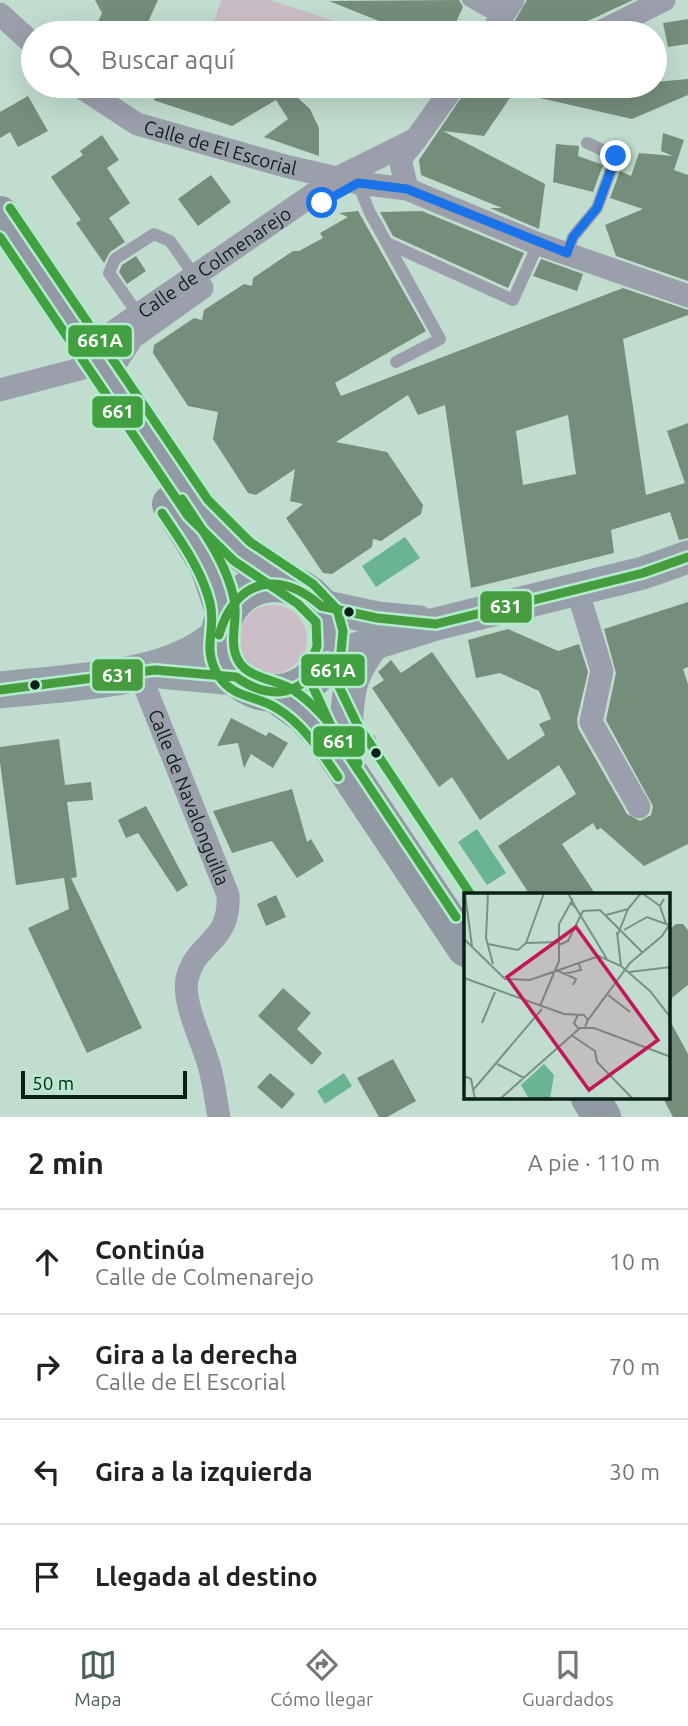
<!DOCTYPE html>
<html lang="es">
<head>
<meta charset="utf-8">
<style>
	:root { --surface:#fff; --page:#f2f2f2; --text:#222; --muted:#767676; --line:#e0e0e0; --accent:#4b6357 }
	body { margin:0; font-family:Ubuntu,sans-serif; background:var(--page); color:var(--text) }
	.scale { position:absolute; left:21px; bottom:18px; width:166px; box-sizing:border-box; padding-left:7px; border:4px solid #0b2117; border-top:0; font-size:19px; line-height:24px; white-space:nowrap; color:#0b2117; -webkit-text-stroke:5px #b4eace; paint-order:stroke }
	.stop { position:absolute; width:21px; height:21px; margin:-16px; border:5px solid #1a73e8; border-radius:50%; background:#fff }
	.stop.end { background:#1a73e8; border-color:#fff; box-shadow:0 2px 7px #0008 }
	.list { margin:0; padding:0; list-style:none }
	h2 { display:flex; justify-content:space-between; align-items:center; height:91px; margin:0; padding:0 28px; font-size:30px }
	h2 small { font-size:23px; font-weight:400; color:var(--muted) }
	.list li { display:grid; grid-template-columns:46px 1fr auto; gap:21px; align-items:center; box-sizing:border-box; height:105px; padding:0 28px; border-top:2px solid var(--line) }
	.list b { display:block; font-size:26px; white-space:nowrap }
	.list p { margin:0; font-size:23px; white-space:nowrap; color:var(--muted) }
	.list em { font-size:23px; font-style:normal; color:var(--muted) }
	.icon { flex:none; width:38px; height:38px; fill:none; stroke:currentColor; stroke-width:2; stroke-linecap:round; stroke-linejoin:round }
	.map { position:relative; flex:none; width:688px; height:1117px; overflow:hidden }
	.search { position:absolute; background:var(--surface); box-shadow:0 7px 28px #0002; left:21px; right:21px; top:21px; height:77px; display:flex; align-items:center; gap:18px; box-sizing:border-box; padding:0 24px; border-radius:38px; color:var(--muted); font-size:26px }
	.sheet { height:511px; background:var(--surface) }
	nav { display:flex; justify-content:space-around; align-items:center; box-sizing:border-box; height:98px; border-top:2px solid var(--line); background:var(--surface); font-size:19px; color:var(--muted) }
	nav a { display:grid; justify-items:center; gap:4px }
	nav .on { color:var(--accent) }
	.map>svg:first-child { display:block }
	.green { fill:#cabdc6 }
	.water { fill:#6ab494 }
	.building { fill:#758d7b; fill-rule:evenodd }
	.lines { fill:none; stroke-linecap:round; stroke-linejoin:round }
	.path { stroke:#939ca1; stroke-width:4.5; stroke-dasharray:5 3.5; stroke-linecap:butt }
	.lane { stroke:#9b9fac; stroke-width:12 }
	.street { stroke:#9b9fac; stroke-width:23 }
	.secondary { stroke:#969eaa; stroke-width:33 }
	.primary { stroke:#96a1aa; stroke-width:37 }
	.highway { stroke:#919aa4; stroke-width:38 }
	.bus-1-casing { stroke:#b4eace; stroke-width:14 }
	.bus-2-casing { stroke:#b4eace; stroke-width:14 }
	.bus-3-casing { stroke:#b4eace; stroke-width:14 }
	.bus-1 { stroke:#489c40; stroke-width:9 }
	.bus-2 { stroke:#41a040; stroke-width:9 }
	.bus-3 { stroke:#41a040; stroke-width:9 }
	.route { stroke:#1a73e8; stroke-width:9 }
	.bus-dot { fill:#0b2117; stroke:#b4eace; stroke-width:2.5 }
	.labels { text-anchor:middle; stroke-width:7; stroke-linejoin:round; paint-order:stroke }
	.street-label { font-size:19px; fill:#0b2117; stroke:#b4eace }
	.inset-road { fill:none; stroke:#789285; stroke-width:2 }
	.view { fill:#c2185b; fill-opacity:0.15; stroke:#c2185b; stroke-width:3.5 }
	.inset-edge { fill:none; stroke:#0b2117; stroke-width:3.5 }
	.line-badge { stroke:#b4eace; stroke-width:2.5 }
	.badge-label { font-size:19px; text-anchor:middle; font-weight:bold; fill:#fff }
</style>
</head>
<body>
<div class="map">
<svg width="688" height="1117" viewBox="0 0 688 1117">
	<rect width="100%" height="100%" fill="#c1ddcf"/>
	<path class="green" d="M221,0H270L337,22L333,33H210Z
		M239 639a34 34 0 1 1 68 0a34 34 0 1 1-68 0Z"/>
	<path class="water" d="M405,537L420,558L376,587L362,566Z
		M477,829L506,873L487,885L458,842Z
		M344,1073L352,1086L325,1104L317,1091Z"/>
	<path class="building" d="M95,0H158L143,33H93L102,13Z
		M459,0L463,7L451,33H409L329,1Z
		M527,0H633L562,33L509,31Z
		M688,19V44L668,47L663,23Z
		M688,79V95L632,119L531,96V92L607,86H655V82Z
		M173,86H302L298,98L310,109L319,128V156L264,137L288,119L276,100L232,126L153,100Z
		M469,86H518L484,136L443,131L545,184L539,229L490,208H502L421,175L419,160Z
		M28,96L48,131L18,147L10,132L0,138V112Z
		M663,133L684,140L674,170L688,175V281L616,256L605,225L643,209L610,198L620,171L631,176L639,153L673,156L661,151Z
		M102,135L119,160L107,168L130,203L109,218L125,242L110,252L104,263L76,223L81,220L51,177L83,155L80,151Z
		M556,144L579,146L578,156L603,165L593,192L553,182Z
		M211,175L231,202L198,226L178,199Z
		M358,211L426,331L335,383L341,396L623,288L688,310V315L623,339L646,495L685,483L667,431L688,423V538L679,540L670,512L611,530L614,553L471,588L445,405L418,415L408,395L336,442L387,452L423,505L421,514L381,541L373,539L372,547L332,574L323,573L286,518L303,504L290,501L295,469L256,495L248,493L213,439L218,412L188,406L153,353L154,345L194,318L202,320L204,310L244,284L252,286L253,278L293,251H299L323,238L320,233L348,217L339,213ZM568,415L576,474L523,485L516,431Z
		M422,211L524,253L508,288L393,236L380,212Z
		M136,256L146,271L127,284L119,272L122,265Z
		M541,259L583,274L577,291L533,276Z
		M688,602V667L683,669L688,684V844L644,866L601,828L597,830L593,823L562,844L596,895H530L498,846L576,794L559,765L480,820L452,777L439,787L372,688L384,680L378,672L391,660L401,673L432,652L508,760L545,735L539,724L551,719L539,691L500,673L476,678L468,640L508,629L558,651L579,644L588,672L577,719L578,728L627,814L640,821L651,815L653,806L606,720L616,673L604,629Z
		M231,718L266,736L269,732L288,743L273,768L251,754L244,768L238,743L217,746Z
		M59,739L65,785L91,782L93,800L67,802L77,877L71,878L142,1028L87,1053L28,928L69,909L64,878L16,885L0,762V747Z
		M292,789L307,842L311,839L324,861L297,878L272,841L232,853L213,811Z
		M146,806L188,885L177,892L138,833L126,838L118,820Z
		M276,895L286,917L266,926L257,904Z
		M676,924H683L688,930V985L669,1000V930Z
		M283,988L311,1013L297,1029L322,1053L312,1065L258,1016Z
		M669,1019L688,1054V1117H673L663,1098H669Z
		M393,1059L416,1101L387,1117H379L357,1078Z
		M270,1073L295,1094L282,1109L257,1087Z"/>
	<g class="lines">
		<path class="path" d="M372,736L393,775
			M393,776L471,895"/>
		<path class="lane" d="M468,0L489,12
			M358,183L369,211L440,339L396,362
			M387,243L513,300L535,251
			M567,253L573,237L597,208L616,156L587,143
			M138,314L109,273L115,259L154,234L170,241L194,275"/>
		<g class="street">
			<path d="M485,0L503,15"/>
			<path d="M0,14L33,44"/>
			<path d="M491,33L513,0"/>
			<path d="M598,33L664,0"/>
			<path id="s1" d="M79,86L137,124L285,166L358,183L407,189L536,243L688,296"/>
			<path d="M407,189L400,159L416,139"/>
			<path id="s2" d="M84,340L104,338L337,178L416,139L454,86"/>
			<path d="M108,375L132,338L202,288"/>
			<path d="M0,390L80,369"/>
			<path d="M577,589L602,671L591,722L639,807"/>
			<path id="s3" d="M139,672L228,895C231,943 195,942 187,979C182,1004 204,1044 210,1069C214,1084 216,1101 219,1117"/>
		</g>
		<path class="secondary" d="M321,606L377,618L419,622
			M327,658L436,624L643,573L688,557
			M346,730C348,691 349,675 374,643"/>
		<path class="primary" d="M160,670L236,677
			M0,690C66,682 170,682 219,635"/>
		<path class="highway" d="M0,215L198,508L236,548L283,583
			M171,504L208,564L225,613
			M220 638a55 55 0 1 1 110 0a55 55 0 1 1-110 0Z
			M274,693L305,715L325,737L466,948
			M590,1098L602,1117"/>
		<defs>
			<path id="bus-1" d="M321,606L377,618L436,624L643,573L688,557
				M219,635C235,580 278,568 321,606
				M236,677C273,703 302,694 327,658
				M0,690L155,670L236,677"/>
			<path id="bus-2" d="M0,237L188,516L234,561L298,604L316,622L317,646L307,674L336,737L456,917
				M162,513C180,540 202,570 210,603C217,630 201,647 218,675C233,699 257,695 278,709C304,725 321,752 338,777"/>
			<path id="bus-3" d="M10,208L208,500L250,542L313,584L337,609L343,631L341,652L332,672L357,724L471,895
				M182,499C202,530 227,563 234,599C239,620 227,642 239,662C251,680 278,679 295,691C322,710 340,736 358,763"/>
		</defs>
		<use href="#bus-1" class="bus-1-casing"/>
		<use href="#bus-2" class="bus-2-casing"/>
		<use href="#bus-3" class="bus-3-casing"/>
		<use href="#bus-1" class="bus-1"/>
		<use href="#bus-2" class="bus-2"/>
		<use href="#bus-3" class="bus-3"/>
	</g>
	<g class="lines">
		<path class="route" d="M322,203L358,183L407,189L567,253L573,237L597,208L616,156"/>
	</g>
	<g class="bus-dot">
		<circle cx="349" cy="612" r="6"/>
		<circle cx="35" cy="685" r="6"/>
		<circle cx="376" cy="753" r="6"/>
	</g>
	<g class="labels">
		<g class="street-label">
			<text dy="7" stroke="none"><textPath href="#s1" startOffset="156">Calle de El Escorial</textPath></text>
			<text dy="7" stroke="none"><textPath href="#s2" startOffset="154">Calle de Colmenarejo</textPath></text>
			<text dy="7" stroke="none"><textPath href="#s3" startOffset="135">Calle de Navalonguilla</textPath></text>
		</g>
	</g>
	<g transform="translate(464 893)">
		<rect width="206" height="206" fill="#c1ddcf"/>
		<path d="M80,171L90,182L86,206H65L57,192Z" fill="#6ab494"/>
		<path class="inset-road" d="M24,0L22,45L29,71M104,0L112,15L107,10M178,0L196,13M1,1L8,53M200,6L196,13L202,31M112,15L143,66M142,22L164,16M160,37L183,24L205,32M153,39L157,73M154,41L164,16L177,0M0,46L41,86L66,87L135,63L157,73L186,98L207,125M63,50L95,49M24,51L54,57L62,50L80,0M95,52L104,48L119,18L136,17L179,60M92,77L112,86L109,92M165,79L207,74M100,81L117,77L115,71M0,85L100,121L120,122L124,127L121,134M144,102L166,119M76,113L95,68V31L109,6M114,122L110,130L114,135H130L207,164M124,127L166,70L198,43L207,29M18,130L31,99M107,142L131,158L133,169L169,206M33,171L60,185M0,183L7,186L11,206M10,196L78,116M36,206L116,135"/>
		<path class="view" d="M112,34L194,147L125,197L43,84Z"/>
		<rect width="206" height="206" class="inset-edge"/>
	</g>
	<g class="line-badge">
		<rect x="67" y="324" width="66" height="34" rx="7" fill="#41a040"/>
		<rect x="91" y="395" width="53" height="34" rx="7" fill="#41a040"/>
		<rect x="479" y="590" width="54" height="34" rx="7" fill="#489c40"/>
		<rect x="300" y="653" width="66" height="34" rx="7" fill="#41a040"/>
		<rect x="91" y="658" width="53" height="34" rx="7" fill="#489c40"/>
		<rect x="312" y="725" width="54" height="33" rx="7" fill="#41a040"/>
	</g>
	<g class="badge-label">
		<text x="100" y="347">661A</text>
		<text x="118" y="418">661</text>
		<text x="506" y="613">631</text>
		<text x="333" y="677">661A</text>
		<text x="118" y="682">631</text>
		<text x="339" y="748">661</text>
	</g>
</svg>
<div class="scale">50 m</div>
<div class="stop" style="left:322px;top:203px"></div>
<div class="stop end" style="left:616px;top:156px"></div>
<div class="search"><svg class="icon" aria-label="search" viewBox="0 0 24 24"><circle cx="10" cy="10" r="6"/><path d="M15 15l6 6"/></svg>Buscar aquí</div>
</div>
<section class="sheet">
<h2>2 min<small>A pie · 110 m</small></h2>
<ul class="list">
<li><svg class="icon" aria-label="ahead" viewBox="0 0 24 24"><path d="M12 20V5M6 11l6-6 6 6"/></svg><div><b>Continúa</b><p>Calle de Colmenarejo</p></div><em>10 m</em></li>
<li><svg class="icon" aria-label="right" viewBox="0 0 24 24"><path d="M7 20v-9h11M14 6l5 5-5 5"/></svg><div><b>Gira a la derecha</b><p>Calle de El Escorial</p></div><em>70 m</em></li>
<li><svg class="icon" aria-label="left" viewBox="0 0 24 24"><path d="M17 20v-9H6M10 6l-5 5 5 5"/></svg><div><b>Gira a la izquierda</b></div><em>30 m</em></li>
<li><svg class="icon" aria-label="arrive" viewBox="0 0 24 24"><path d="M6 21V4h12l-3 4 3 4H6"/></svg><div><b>Llegada al destino</b></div></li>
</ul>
</section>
<nav>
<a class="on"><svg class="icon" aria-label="map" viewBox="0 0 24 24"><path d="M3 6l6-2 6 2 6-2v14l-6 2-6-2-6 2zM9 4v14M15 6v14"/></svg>Mapa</a>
<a><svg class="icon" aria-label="directions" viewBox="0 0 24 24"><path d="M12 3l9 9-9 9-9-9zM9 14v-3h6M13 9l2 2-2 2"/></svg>Cómo llegar</a>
<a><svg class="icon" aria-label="saved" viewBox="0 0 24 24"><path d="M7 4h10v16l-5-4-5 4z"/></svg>Guardados</a>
</nav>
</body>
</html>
